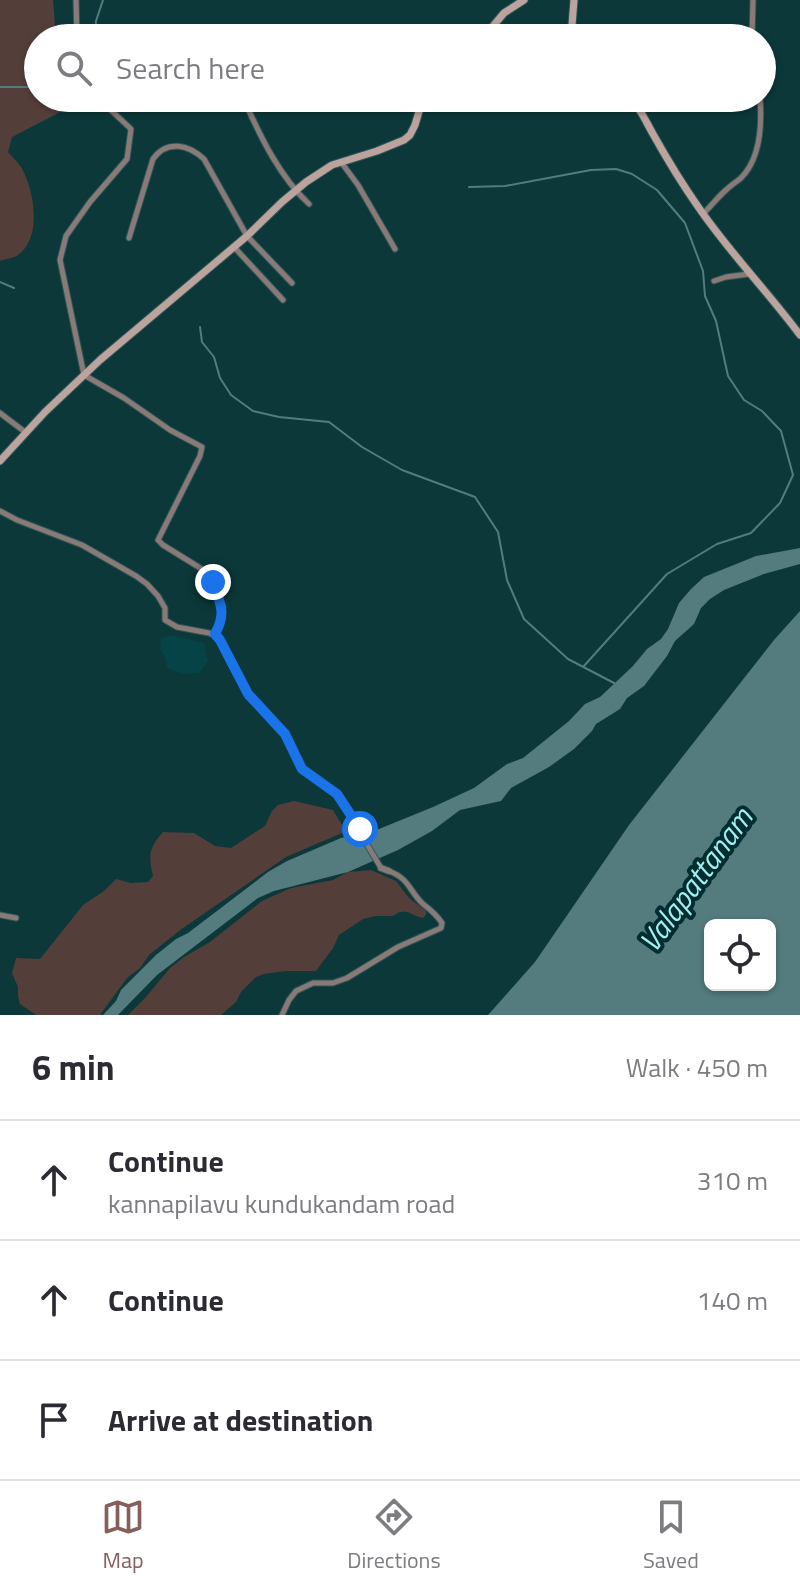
<!DOCTYPE html>
<html lang="en">
<head>
<meta charset="utf-8">
<style>
	:root { --surface:#fff; --page:#f7f7f7; --text:#2b2b33; --muted:#7c7c81; --line:#e1e1e2; --accent:#865e5c }
	body { margin:0; font-family:"Titillium Web",sans-serif; background:var(--page); color:var(--text) }
	.controls { position:absolute; right:24px; bottom:24px; display:grid; overflow:hidden; border-radius:12px; box-shadow:0 2px 6px #0004 }
	.controls button { width:72px; height:72px; display:grid; place-items:center; padding:0; border:0; border-bottom:2px solid var(--line); background:var(--surface); color:var(--text); font:40px sans-serif }
	.stop { position:absolute; width:24px; height:24px; margin:-18px; border:6px solid #1a73e8; border-radius:50%; background:#fff }
	.stop.end { background:#1a73e8; border-color:#fff; box-shadow:0 2px 8px #0008 }
	.list { margin:0; padding:0; list-style:none }
	h2 { display:flex; justify-content:space-between; align-items:center; height:104px; margin:0; padding:0 32px; font-size:34px }
	h2 small { font-size:26px; font-weight:400; color:var(--muted) }
	.list li { display:grid; grid-template-columns:52px 1fr auto; gap:24px; align-items:center; box-sizing:border-box; height:120px; padding:0 32px; border-top:2px solid var(--line) }
	.list b { display:block; font-size:30px; white-space:nowrap }
	.list p { margin:0; font-size:26px; white-space:nowrap; color:var(--muted) }
	.list em { font-size:26px; font-style:normal; color:var(--muted) }
	.icon { flex:none; width:44px; height:44px; fill:none; stroke:currentColor; stroke-width:2; stroke-linecap:round; stroke-linejoin:round }
	.map { position:relative; flex:none; width:800px; height:1015px; overflow:hidden }
	.search { position:absolute; background:var(--surface); box-shadow:0 2px 6px #0004; left:24px; right:24px; top:24px; height:88px; display:flex; align-items:center; gap:20px; box-sizing:border-box; padding:0 28px; border-radius:44px; color:var(--muted); font-size:30px }
	.sheet { height:464px; background:var(--surface) }
	nav { display:flex; justify-content:space-around; align-items:center; box-sizing:border-box; height:112px; border-top:2px solid var(--line); background:var(--surface); font-size:22px; color:var(--muted) }
	nav a { display:grid; justify-items:center; gap:4px }
	nav .on { color:var(--accent) }
	.map>svg:first-child { display:block }
	.built { fill:#064346 }
	.green { fill:#543e3a }
	.water { fill:#547b7d; fill-rule:evenodd }
	.lines { fill:none; stroke-linecap:round; stroke-linejoin:round }
	.stream { stroke:#547b7d; stroke-width:2 }
	.minor-casing { stroke:#2e5758; stroke-width:7 }
	.tertiary-casing { stroke:#2e5758; stroke-width:8 }
	.secondary-casing { stroke:#2e5758; stroke-width:9 }
	.minor { stroke:#8a7a77; stroke-width:5 }
	.tertiary { stroke:#8a7a77; stroke-width:6 }
	.secondary { stroke:#bda39e; stroke-width:7 }
	.route { stroke:#1a73e8; stroke-width:10 }
	.labels { text-anchor:middle; stroke-width:8; stroke-linejoin:round; paint-order:stroke }
	.water-label { font-size:30px; font-style:italic; fill:#a3eef1; stroke:#002d2f }
</style>
</head>
<body>
<div class="map">
<svg width="800" height="1015" viewBox="0 0 800 1015">
	<rect width="100%" height="100%" fill="#0c3839"/>
	<path class="built" d="M171,635L204,643L208,661L199,673L184,674L167,668L166,659L160,649L161,638Z"/>
	<path class="green" d="M0,0H53L56,38H38V98H71L74,105L12,137L8,152C12,157 17,161 21,167C34,189 43,237 18,255C14,258 5,259 0,261Z
		M294,801L333,810L342,825V833L286,857L183,928L150,954L140,968L127,978L100,1015H36L20,1004L18,996V987L12,973L16,958L40,959L83,905L104,891L116,879L131,883L148,882L153,876C148,855 149,848 163,832L194,833L215,846L231,848L265,826L272,811L278,805Z
		M371,870L396,881L409,898L426,911V915L423,918C409,915 406,906 393,916H376L363,919L339,935L333,948L316,971H285L264,974L256,977L241,992L236,1002L221,1015H128L145,998L170,968L184,957L210,942L262,901L291,888L333,880L348,872Z"/>
	<path class="water" d="M800,548V564L764,574L724,590L710,599L701,608L694,624L675,641L667,656L644,686L627,698L620,709L596,724L592,731L574,749L549,767L511,788L501,801L460,810L432,831L398,850L348,872L274,891L258,898L157,975L118,1015H103L116,1001L121,990L156,955L176,939L188,933L268,872L287,861L341,838L379,829L433,807L474,788L507,764L523,758L569,721L585,704L600,697L633,666L647,649L661,639L668,629L679,603L691,589L704,577L756,556Z
		M800,611V1015H488L535,962L629,825L774,640ZM710,925H770V985H710Z"/>
	<g class="lines">
		<path class="stream" d="M95,38L96,21L103,0
			M0,87H38
			M469,187L505,186L591,170L616,169L632,174L657,190L685,223L703,271L705,296L716,321L728,376L744,400L762,411L781,431L793,475L780,503L751,533L717,544L667,574L583,667
			M0,282L14,288
			M200,327L202,342L214,357L220,378L231,395L253,411L279,417L329,422L362,447L402,470L475,497L498,532L507,580L524,619L568,659L614,683"/>
		<defs>
			<path id="minor" d="M76,0L77,38
				M752,38L753,0
				M98,98L131,129L127,159L90,202L66,236L60,260L84,375L124,398L170,430L202,447L200,456L158,540L163,545L205,571L211,577L222,606V619L215,634
				M245,102C261,138 280,177 309,204
				M341,162L358,185L395,249
				M703,214C711,206 718,197 726,190C730,186 736,182 741,178C761,158 762,124 760,98
				M129,238L153,159C167,139 189,145 204,159L247,236L292,283
				M234,247L283,300
				M714,281L726,277L749,274
				M0,413L25,432
				M0,511L17,520L82,545L136,576L147,584L158,596L165,608V620L177,627L209,633L218,637L248,694L285,734L291,745L302,769L337,794L381,868
				M0,915L16,918
				M282,1015L289,1000L296,991L313,983H333L347,978L398,947L441,928L442,923C436,914 431,910 423,904C409,891 410,879 389,871"/>
			<path id="tertiary" d="M381,868L389,871"/>
			<path id="secondary" d="M483,38L504,13L524,0
				M571,38L574,0
				M629,98C641,109 645,120 653,134C667,159 682,184 699,208C730,253 768,292 800,335
				M0,461L45,412L100,360L247,236L282,202L306,182L332,165L377,151L404,140L410,135L415,125L423,98"/>
		</defs>
		<use href="#minor" class="minor-casing"/>
		<use href="#tertiary" class="tertiary-casing"/>
		<use href="#secondary" class="secondary-casing"/>
		<use href="#minor" class="minor"/>
		<use href="#tertiary" class="tertiary"/>
		<use href="#secondary" class="secondary"/>
	</g>
	<g class="lines">
		<path class="route" d="M213,582C220,604 227,612 215,634L220,640L248,694L285,734L302,769L337,794L360,829"/>
	</g>
	<g class="labels">
		<g class="water-label">
			<text transform="translate(696 880) rotate(-54)" y="10">Valapattanam</text>
		</g>
	</g>
</svg>
<div class="controls">
<button><svg class="icon" aria-label="locate" viewBox="0 0 24 24"><circle cx="12" cy="12" r="6"/><path d="M12 2v4M12 18v4M2 12h4M18 12h4"/></svg></button>
</div>
<div class="stop" style="left:360px;top:829px"></div>
<div class="stop end" style="left:213px;top:582px"></div>
<div class="search"><svg class="icon" aria-label="search" viewBox="0 0 24 24"><circle cx="10" cy="10" r="6"/><path d="M15 15l6 6"/></svg>Search here</div>
</div>
<section class="sheet">
<h2>6 min<small>Walk · 450 m</small></h2>
<ul class="list">
<li><svg class="icon" aria-label="ahead" viewBox="0 0 24 24"><path d="M12 20V5M6 11l6-6 6 6"/></svg><div><b>Continue</b><p>kannapilavu kundukandam road</p></div><em>310 m</em></li>
<li><svg class="icon" aria-label="ahead" viewBox="0 0 24 24"><path d="M12 20V5M6 11l6-6 6 6"/></svg><div><b>Continue</b></div><em>140 m</em></li>
<li><svg class="icon" aria-label="arrive" viewBox="0 0 24 24"><path d="M6 21V4h12l-3 4 3 4H6"/></svg><div><b>Arrive at destination</b></div></li>
</ul>
</section>
<nav>
<a class="on"><svg class="icon" aria-label="map" viewBox="0 0 24 24"><path d="M3 6l6-2 6 2 6-2v14l-6 2-6-2-6 2zM9 4v14M15 6v14"/></svg>Map</a>
<a><svg class="icon" aria-label="directions" viewBox="0 0 24 24"><path d="M12 3l9 9-9 9-9-9zM9 14v-3h6M13 9l2 2-2 2"/></svg>Directions</a>
<a><svg class="icon" aria-label="saved" viewBox="0 0 24 24"><path d="M7 4h10v16l-5-4-5 4z"/></svg>Saved</a>
</nav>
</body>
</html>
